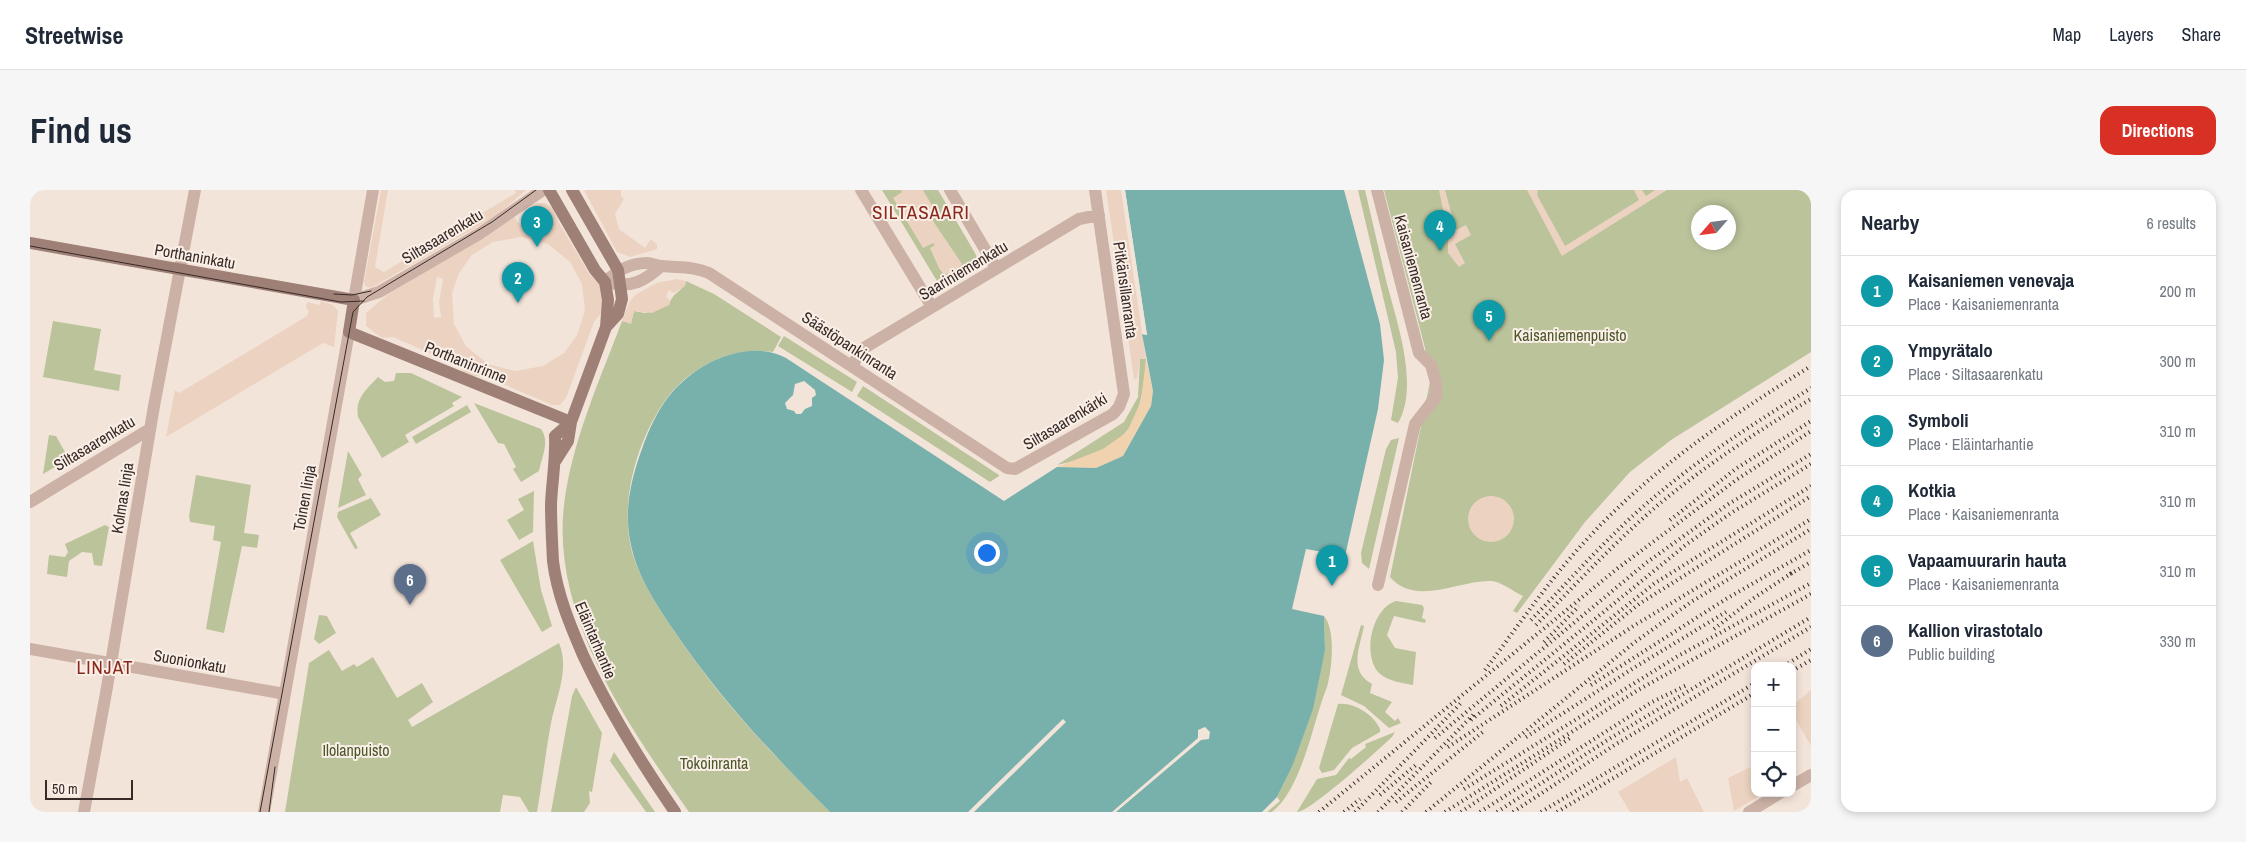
<!DOCTYPE html>
<html lang="en">
<head>
<meta charset="utf-8">
<style>
	:root { --surface:#fff; --page:#f6f6f7; --text:#1f2937; --muted:#747a83; --line:#e0e1e3; --accent:#d93025 }
	body { margin:0; font-family:"Archivo Narrow",sans-serif; background:var(--page); color:var(--text) }
	.controls { position:absolute; right:15px; bottom:15px; display:grid; overflow:hidden; border-radius:10px; box-shadow:0 2px 8px #0003 }
	.controls button { width:45px; height:45px; display:grid; place-items:center; padding:0; border:0; border-bottom:1px solid var(--line); background:var(--surface); color:var(--text); font:25px sans-serif }
	.compass { position:absolute; left:1661px; top:15px; width:45px; height:45px; border-radius:50%; background:var(--surface); box-shadow:0 2px 8px #0003; rotate:242deg }
	.scale { position:absolute; left:15px; bottom:12px; width:88px; box-sizing:border-box; padding-left:5px; border:2px solid #372a27; border-top:0; font-size:14px; line-height:18px; white-space:nowrap; color:#372a27; -webkit-text-stroke:4px #faefe7; paint-order:stroke }
	.you { position:absolute; left:956px; top:362px; width:18px; height:18px; margin:-12px; border:4px solid #fff; border-radius:50%; background:#1a73e8; box-shadow:0 0 0 8px #1a73e833 }
	.badge { display:grid; place-items:center; width:32px; height:32px; border-radius:50%; background:var(--accent); color:#fff; font-size:16px; font-weight:700 }
	.pin { position:absolute; translate:-50% -41px; filter:drop-shadow(0 1px 2px #0008) }
	.pin::after { content:''; position:absolute; top:26px; width:18px; height:15px; background:inherit; clip-path:polygon(0 0,100% 0,50% 100%) }
	.list { margin:0; padding:0; list-style:none }
	h2 { display:flex; justify-content:space-between; align-items:center; height:65px; margin:0; padding:0 20px; font-size:21px }
	h2 small { font-size:16px; font-weight:400; color:var(--muted) }
	.list li { display:grid; grid-template-columns:32px 1fr auto; gap:15px; align-items:center; box-sizing:border-box; height:70px; padding:0 20px; border-top:1px solid var(--line) }
	.list b { display:block; font-size:19px; white-space:nowrap }
	.list p { margin:0; font-size:16px; white-space:nowrap; color:var(--muted) }
	.list em { font-size:16px; font-style:normal; color:var(--muted) }
	.icon { flex:none; width:28px; height:28px; fill:none; stroke:currentColor; stroke-width:2; stroke-linecap:round; stroke-linejoin:round }
	.map { position:relative; flex:none; width:1781px; height:622px; overflow:hidden; border-radius:15px }
	header { display:flex; align-items:center; gap:30px; box-sizing:border-box; height:70px; padding:0 25px; background:var(--surface); border-bottom:1px solid var(--line) }
	header strong { font-size:24px }
	nav { display:flex; gap:28px; margin-inline-start:auto; font-size:18px }
	.intro { display:flex; align-items:center; justify-content:space-between; box-sizing:border-box; height:120px; padding:0 30px }
	h1 { margin:0; font-size:35px }
	.button { padding:12px 22px; border-radius:15px; background:var(--accent); color:#fff; font-size:18px; font-weight:700 }
	main { display:flex; gap:30px; padding:0 30px }
	aside { flex:1; background:var(--surface); border-radius:15px; box-shadow:0 2px 8px #0003 }
	.map>svg:first-child { display:block }
	.green { fill:#bac39a; fill-rule:evenodd }
	.sand { fill:#f0d2af }
	.plaza { fill:#ecd3c1; fill-rule:evenodd }
	.water { fill:#78b1ac }
	.pier { fill:#f3e4da }
	.lines { fill:none; stroke-linecap:round; stroke-linejoin:round }
	.street { stroke:#ccb2a6; stroke-width:12 }
	.secondary { stroke:#9f8077; stroke-width:12 }
	.tram { stroke:#372a27; stroke-width:1 }
	.rail { stroke:#372a27; stroke-width:4; stroke-dasharray:1 4; stroke-linecap:butt }
	.labels { text-anchor:middle; stroke-width:4; stroke-linejoin:round; paint-order:stroke }
	.street-label { font-size:16px; fill:#372a27; stroke:#faefe7 }
	.park-label { font-size:16px; fill:#4c572a; stroke:#faefe7 }
	.quarter-label { font-size:19px; letter-spacing:1px; fill:#8a281c; stroke:#faefe7 }
</style>
</head>
<body>
<header>
<strong>Streetwise</strong>
<nav><a>Map</a><a>Layers</a><a>Share</a></nav>
</header>
<div class="intro"><h1>Find us</h1><a class="button">Directions</a></div>
<main>
<div class="map">
<svg width="1781" height="622" viewBox="0 0 1781 622">
	<rect width="100%" height="100%" fill="#f3e4da"/>
	<path class="green" d="M852,0H908L945,63L950,75L914,97L910,96Z
		M1328,0H1335C1342,30 1349,60 1356,90C1366,130 1390,195 1368,233L1361,230L1368,188L1366,162Z
		M1354,0H1781V162L1641,250L1600,282L1555,332L1487,423L1483,421L1493,406C1484,402 1470,391 1461,391C1429,390 1386,417 1360,387L1400,192L1395,158ZM1668,22H1698V52H1668Z
		M656,91L684,104L751,147L743,162C703,155 660,177 637,208C607,249 589,312 602,362C611,392 627,416 645,442C689,509 743,565 800,622H659C595,531 515,418 536,301C546,242 571,187 592,131L601,133L604,121L615,123L639,115C643,101 653,102 656,91Z
		M23,131L71,139L64,180L91,185L89,201L13,187Z
		M754,146L827,192L822,202L748,156Z
		M1110,169H1116C1115,190 1111,226 1096,242C1080,260 1050,270 1027,275L1094,232L1108,207Z
		M366,183H381L432,207L422,213L424,216L375,245L379,252L352,268L328,227C325,208 336,200 348,187L355,192L364,191Z
		M833,196L969,285V286L960,292L827,206Z
		M444,213L511,239C520,251 512,267 509,281L491,292L483,279L486,277L474,254L468,253Z
		M437,215L441,222L386,254L382,247Z
		M19,245L26,246L39,269L13,284Z
		M1369,248L1339,379L1332,373L1331,363L1356,259L1361,250Z
		M318,261L332,285L328,289L336,305L308,318Z
		M166,285L221,295L214,343L229,345L227,358L212,356L194,443L176,439L191,352L183,350L185,336L160,332L159,326Z
		M504,301L503,342L489,350L477,330L494,320L488,309Z
		M341,308L351,325L320,343L328,358L325,359L307,327L308,322Z
		M75,335L79,337L72,376L64,375L62,363L52,362L39,371L37,387L17,384L19,365L35,367L38,362L35,354Z
		M503,351L511,400L522,436L512,442L470,370Z
		M1366,411L1392,415L1394,418L1392,428L1396,430L1395,433L1364,426L1357,445L1365,458L1386,462L1383,495C1372,493 1359,491 1350,484C1331,466 1342,418 1366,411Z
		M289,425L297,426L306,443L289,454L284,449Z
		M1294,426C1306,440 1302,479 1297,497C1282,534 1273,597 1242,622H1237L1250,611L1247,607L1262,577L1295,460Z
		M1331,435L1334,436C1330,457 1318,481 1342,494L1340,503L1362,512L1355,522L1365,531L1368,528L1371,533L1359,538L1334,516L1311,505Z
		M529,453C540,479 526,508 521,533C516,561 512,593 507,622H499L490,607L473,605L470,622H255L279,473L299,460L312,481L324,474L327,477L343,467L367,508L392,493L403,512L378,530L382,537Z
		M546,497L572,543L562,602L559,601L560,613L554,622H521L542,506Z
		M1308,514C1324,512 1344,525 1350,539V542L1322,558L1304,580L1292,583L1289,578Z
		M1365,542L1362,547C1348,560 1280,622 1267,622L1287,589L1306,585L1319,568L1321,569L1336,557L1335,554Z
		M584,562L625,622H616L580,571Z"/>
	<path class="sand" d="M1116,169L1123,201L1121,216L1093,266L1066,278L1027,277L1073,259L1097,242L1111,211Z"/>
	<path class="plaza" d="M351,0H358L345,77L354,82L486,3L485,0H496L472,21L452,34L341,98L335,96L334,92Z
		M554,0H591V6L594,9L585,24L589,39L615,58L621,49L627,55V59L600,67L587,62Z
		M871,0H893L907,24L901,28L932,74L929,77L933,85L923,92L918,83L914,85L909,78L900,58L905,55L903,53L893,58L863,8L872,2Z
		M1076,0H1091L1116,169H1110L1107,189H1104Z
		M1409,0H1415L1426,40L1436,35L1441,45L1425,54L1435,73L1429,77L1418,63V44Z
		M1497,0H1508L1507,5L1535,56L1609,10L1604,0H1612L1616,6L1625,0H1637L1532,66Z
		M508,13H515L523,18L528,31L560,85L568,92L573,101L571,123L564,132L536,208L530,215H522L454,186H444L433,181L429,176L363,147L352,148L336,136V123L357,105L484,26L490,35L508,24L503,15ZM491,47L518,54L540,72L552,94L555,120L547,145L534,163L513,176L485,181L458,174L436,156L424,134L422,103L429,83L442,65L463,52ZM407,87L413,89L409,112L411,127L404,128L403,109Z
		M647,89L656,91L655,96L644,103L639,100L636,107L640,110L639,115L622,123L604,121L601,134L592,131L600,111L605,105L626,93Z
		M291,111L303,115L308,121L304,157L293,153L136,247L145,200L149,203L277,126L279,121L276,118L277,112L290,115Z
		M1438 329a23 23 0 1 1 46 0a23 23 0 1 1-46 0Z
		M1781,500V556L1762,523V516Z
		M1646,567L1650,592L1657,588L1674,622H1600L1588,602Z
		M1725,575V603H1734L1704,621L1698,588Z"/>
	<path class="water" d="M1095,0H1314L1350,134L1354,170L1348,219L1315,366L1276,359L1262,419L1294,426L1295,460L1283,519L1262,577L1247,607L1232,622H800C743,565 690,509 645,442C624,411 604,382 599,344C595,315 602,286 612,259C622,231 634,206 658,187C683,166 725,151 756,168L974,311L1027,277L1066,278L1093,266L1121,216L1123,201L1112,144L1117,145Z"/>
	<path class="pier" d="M1093,0H1095L1117,145L1112,144L1114,142Z
		M774,191L785,200L786,205L782,208V216L775,219L771,224H766L764,221L757,219L755,213L763,205L765,194Z
		M1033,529L1036,532L944,622H938Z
		M1175,537L1180,542L1179,549L1171,550L1086,622H1082L1168,548V540Z"/>
	<g class="lines">
		<path class="street" d="M343,0L324,110L349,102L449,44L513,0
			M831,0L902,117
			M920,0L966,78
			M1347,0L1389,163L1401,175L1406,193V207L1385,234L1348,395
			M575,92C587,81 599,73 617,73C622,73 627,76 632,76C649,78 662,76 679,83L977,278L985,279L1083,224L1089,217L1094,204L1065,0
			M580,93C601,98 615,91 631,76
			M822,175L834,158L1049,29L1069,25
			M0,312L120,239
			M0,459L255,504
			M1762,596L1781,585
			M54,622L76,503L124,216L165,0
			M234,622L319,142
			M1719,622L1750,603"/>
		<path class="secondary" d="M519,0L565,80L575,92L578,110L576,137
			M0,53L324,110L319,142L541,232
			M541,232L525,246C526,270 522,291 521,314C521,333 522,352 523,371C527,404 540,435 553,465C579,521 610,571 645,622
			M526,270L538,251L541,232L576,137L588,124L592,109L588,80L542,0"/>
		<path class="tram" d="M0,56L311,112L334,111
			M304,104L322,105L341,101
			M230,622L323,122L337,107L462,32L506,0
			M239,622L245,577"/>
		<path class="rail" d="M1640,330L1707,278L1781,231
			M1760,384L1781,372
			M1501,430C1541,389 1578,346 1622,309C1671,267 1726,232 1781,198
			M1506,435C1546,394 1585,352 1628,315C1676,275 1728,241 1781,209
			M1684,439L1724,408L1765,381
			M1514,452L1549,416
			M1534,474L1609,414L1781,306
			M1754,476L1781,459
			M1455,480C1489,435 1521,387 1560,346C1624,277 1702,225 1781,176
			M1762,481L1781,470
			M1561,495L1696,409L1781,360
			M1471,516L1625,393L1781,296
			M1441,530L1657,354L1701,323L1781,274
			M1496,547L1602,479L1696,422
			M1405,548L1616,373L1697,315L1781,264
			M1418,557L1605,435L1781,329
			M1434,599L1648,466L1781,393
			M1350,605L1387,574
			M1366,612L1454,541
			M1289,622L1588,378L1706,290L1781,241
			M1314,622L1330,609
			M1325,622L1432,512
			M1348,622L1444,524
			M1372,622L1403,590
			M1396,622L1605,452L1661,412L1781,339
			M1415,622L1608,500L1781,404
			M1431,622L1540,548
			M1450,622L1622,512L1657,495
			M1467,622L1579,549L1781,427
			M1483,622L1583,556L1781,437
			M1511,622L1725,493
			M1527,622L1725,503"/>
	</g>
	<g class="labels">
		<g class="street-label">
			<text transform="translate(412 46) rotate(-31)" y="6">Siltasaarenkatu</text>
			<text transform="translate(165 66) rotate(10)" y="6">Porthaninkatu</text>
			<text transform="translate(1384 77) rotate(75)" y="6">Kaisaniemenranta</text>
			<text transform="translate(933 80) rotate(-31)" y="6">Saariniemenkatu</text>
			<text transform="translate(1096 100) rotate(82)" y="6">Pitkänsillanranta</text>
			<text transform="translate(820 155) rotate(33)" y="6">Säästöpankinranta</text>
			<text transform="translate(436 172) rotate(22)" y="6">Porthaninrinne</text>
			<text transform="translate(1035 231) rotate(-31)" y="6">Siltasaarenkärki</text>
			<text transform="translate(64 253) rotate(-31)" y="6">Siltasaarenkatu</text>
			<text transform="translate(92 308) rotate(-81)" y="6">Kolmas linja</text>
			<text transform="translate(274 308) rotate(-80)" y="6">Toinen linja</text>
			<text transform="translate(566 450) rotate(67)" y="6">Eläintarhantie</text>
			<text transform="translate(160 471) rotate(10)" y="6">Suonionkatu</text>
		</g>
		<g class="park-label">
			<text x="1540" y="151">Kaisaniemenpuisto</text>
			<text x="326" y="566">Ilolanpuisto</text>
			<text x="684" y="579">Tokoinranta</text>
		</g>
		<g class="quarter-label">
			<text x="891" y="29">SILTASAARI</text>
			<text x="75" y="484">LINJAT</text>
		</g>
	</g>
</svg>
<div class="controls">
<button>+</button>
<button>−</button>
<button><svg class="icon" aria-label="locate" viewBox="0 0 24 24"><circle cx="12" cy="12" r="6"/><path d="M12 2v4M12 18v4M2 12h4M18 12h4"/></svg></button>
</div>
<svg class="compass" viewBox="-18 -18 36 36"><path d="M0-13l5 13h-10z" fill="#e53935"/><path d="M0 13l5-13h-10z" fill="#747a83"/></svg>
<div class="scale">50 m</div>
<div class="you"></div>
<div class="pin badge" style="left:1302px;top:396px;background:#0f9aa8">1</div>
<div class="pin badge" style="left:488px;top:113px;background:#0f9aa8">2</div>
<div class="pin badge" style="left:507px;top:57px;background:#0f9aa8">3</div>
<div class="pin badge" style="left:1410px;top:61px;background:#0f9aa8">4</div>
<div class="pin badge" style="left:1459px;top:151px;background:#0f9aa8">5</div>
<div class="pin badge" style="left:380px;top:415px;background:#5c6f8a">6</div>
</div>
<aside>
<h2>Nearby<small>6 results</small></h2>
<ul class="list">
<li><span class="badge" style="background:#0f9aa8">1</span><div><b>Kaisaniemen venevaja</b><p>Place · Kaisaniemenranta</p></div><em>200 m</em></li>
<li><span class="badge" style="background:#0f9aa8">2</span><div><b>Ympyrätalo</b><p>Place · Siltasaarenkatu</p></div><em>300 m</em></li>
<li><span class="badge" style="background:#0f9aa8">3</span><div><b>Symboli</b><p>Place · Eläintarhantie</p></div><em>310 m</em></li>
<li><span class="badge" style="background:#0f9aa8">4</span><div><b>Kotkia</b><p>Place · Kaisaniemenranta</p></div><em>310 m</em></li>
<li><span class="badge" style="background:#0f9aa8">5</span><div><b>Vapaamuurarin hauta</b><p>Place · Kaisaniemenranta</p></div><em>310 m</em></li>
<li><span class="badge" style="background:#5c6f8a">6</span><div><b>Kallion virastotalo</b><p>Public building</p></div><em>330 m</em></li>
</ul>
</aside>
</main>
</body>
</html>
